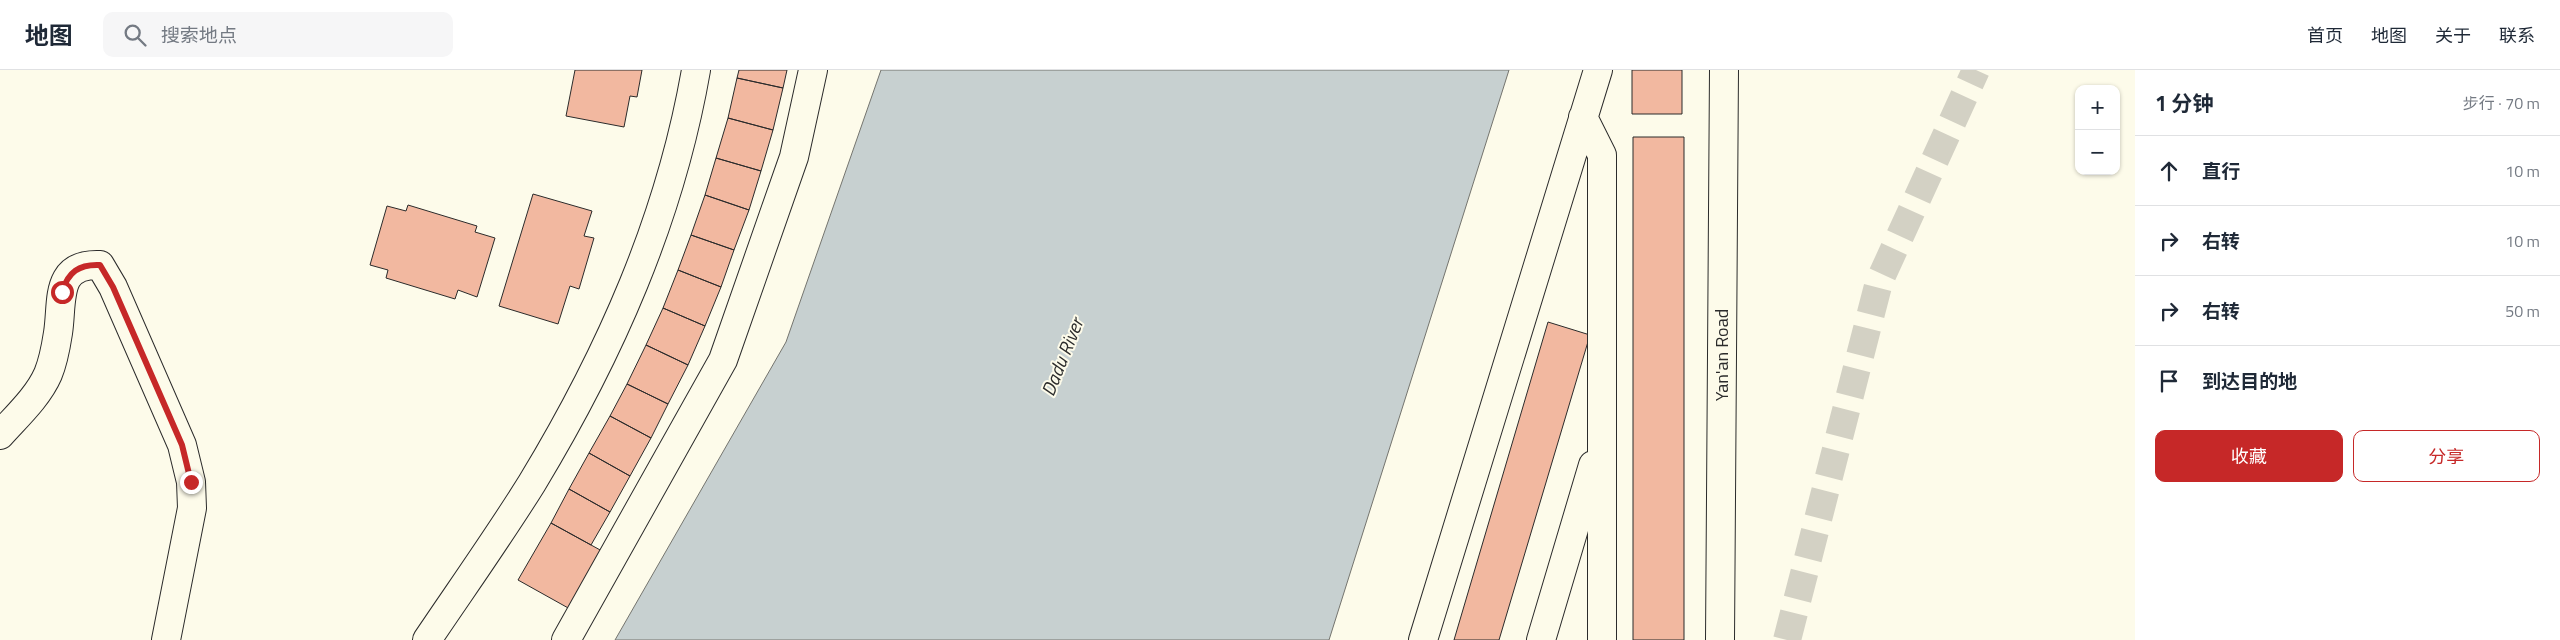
<!DOCTYPE html>
<html lang="zh">
<head>
<meta charset="utf-8">
<style>
	:root { --surface:#fff; --page:#f6f6f7; --text:#1f2937; --muted:#747a83; --line:#e0e1e3; --accent:#c62828 }
	body { margin:0; font-family:"Titillium Web","Noto Sans SC",sans-serif; background:var(--page); color:var(--text) }
	.controls { position:absolute; right:15px; top:15px; display:grid; overflow:hidden; border-radius:10px; box-shadow:0 1px 4px #0004 }
	.controls button { width:45px; height:45px; display:grid; place-items:center; padding:0; border:0; border-bottom:1px solid var(--line); background:var(--surface); color:var(--text); font:25px sans-serif }
	.stop { position:absolute; width:15px; height:15px; margin:-11px; border:4px solid #c62828; border-radius:50%; background:#fff }
	.stop.end { background:#c62828; border-color:#fff; box-shadow:0 1px 5px #0008 }
	.list { margin:0; padding:0; list-style:none }
	h2 { display:flex; justify-content:space-between; align-items:center; height:65px; margin:0; padding:0 20px; font-size:21px }
	h2 small { font-size:16px; font-weight:400; color:var(--muted) }
	.list li { display:grid; grid-template-columns:32px 1fr auto; gap:15px; align-items:center; box-sizing:border-box; height:70px; padding:0 20px; border-top:1px solid var(--line) }
	.list b { display:block; font-size:19px; white-space:nowrap }
	.list em { font-size:16px; font-style:normal; color:var(--muted) }
	.actions { display:flex; gap:10px; padding:15px 20px }
	.actions a { flex:1; padding:11px 0; border:1px solid var(--accent); border-radius:10px; text-align:center; font-size:18px; color:var(--accent) }
	.actions .main { background:var(--accent); color:#fff }
	.icon { flex:none; width:28px; height:28px; fill:none; stroke:currentColor; stroke-width:2; stroke-linecap:round; stroke-linejoin:round }
	.map { position:relative; flex:none; width:2135px; height:570px; overflow:hidden }
	header { display:flex; align-items:center; gap:30px; box-sizing:border-box; height:70px; padding:0 25px; background:var(--surface); border-bottom:1px solid var(--line) }
	header strong { font-size:24px }
	nav { display:flex; gap:28px; margin-inline-start:auto; font-size:18px }
	.search { width:350px; height:45px; background:var(--page); display:flex; align-items:center; gap:12px; box-sizing:border-box; padding:0 18px; border-radius:10px; color:var(--muted); font-size:19px }
	main { display:flex }
	aside { flex:1; background:var(--surface) }
	.map>svg:first-child { display:block }
	.water { fill:#c7d0d0; stroke:#74746e }
	.building { fill:#f2b8a0; stroke:#2b2b2b }
	.lines { fill:none; stroke-linecap:round; stroke-linejoin:round }
	.major-tunnel { stroke:#d3d1c4; stroke-width:28; stroke-dasharray:28 14; stroke-linecap:butt }
	.minor-casing { stroke:#2b2b2b; stroke-width:30 }
	.major-casing { stroke:#2b2b2b; stroke-width:30 }
	.highway-casing { stroke:#2b2b2b; stroke-width:30 }
	.minor { stroke:#fdfbea; stroke-width:28 }
	.major { stroke:#fdfbea; stroke-width:28 }
	.highway { stroke:#fdfbea; stroke-width:28 }
	.route { stroke:#c62828; stroke-width:6 }
	.labels { text-anchor:middle; stroke-width:4; stroke-linejoin:round; paint-order:stroke }
	.street-label { font-size:18px; fill:#2b2b2b; stroke:#fdfbea }
	.water-label { font-size:19px; font-style:italic; fill:#2b2b2b; stroke:#fdfbea }
</style>
</head>
<body>
<header>
<strong>地图</strong>
<div class="search"><svg class="icon" aria-label="search" viewBox="0 0 24 24"><circle cx="10" cy="10" r="6"/><path d="M15 15l6 6"/></svg>搜索地点</div>
<nav><a>首页</a><a>地图</a><a>关于</a><a>联系</a></nav>
</header>
<main>
<div class="map">
<svg width="2135" height="570" viewBox="0 0 2135 570">
	<rect width="100%" height="100%" fill="#fdfbea"/>
	<path class="water" d="M881,0H1509L1329,570H615L786,272Z"/>
	<path class="building" d="M575,0H642L637,27L630,26L624,57L566,46Z
		M739,0H787L783,18L737,8Z
		M1632,0H1682V44H1632Z
		M737,8L783,18L773,60L728,48Z
		M728,48L773,60L761,101L716,88Z
		M1633,67H1684V570H1633Z
		M716,88L761,101L749,140L705,125Z
		M533,124L592,141L584,166L594,168L579,219L570,216L558,254L499,236Z
		M705,125L749,140L734,180L691,165Z
		M408,135L477,156L475,162L495,168L477,227L458,220L455,229L386,208L388,200L370,195L387,136L406,141Z
		M691,165L734,180L721,217L678,200Z
		M678,200L721,217L705,256L663,238Z
		M663,238L705,256L688,295L646,275Z
		M1548,252L1590,265L1499,570H1454Z
		M646,275L688,295L668,334L627,314Z
		M627,314L668,334L651,368L610,346Z
		M610,346L651,368L630,406L589,383Z
		M589,383L630,406L610,442L569,419Z
		M569,419L610,442L591,475L551,453Z
		M551,453L602,481L570,539L518,510Z"/>
	<g class="lines">
		<path class="major-tunnel" d="M1787,570L1879,212L1976,0"/>
		<defs>
			<path id="minor" d="M1583,47L1602,85V570
				M0,365C16,347 38,327 48,304C53,292 56,276 58,263C63,231 54,193 100,195L113,217L182,375L191,412L192,438L166,570
				M566,570L723,290L794,87L813,0
				M1423,570L1598,0
				M1541,570L1593,395"/>
			<path id="major" d="M1720,570L1724,0"/>
			<path id="highway" d="M427,570C462,518 499,466 532,413C610,284 670,149 696,0"/>
		</defs>
		<use href="#minor" class="minor-casing"/>
		<use href="#major" class="major-casing"/>
		<use href="#highway" class="highway-casing"/>
		<use href="#minor" class="minor"/>
		<use href="#major" class="major"/>
		<use href="#highway" class="highway"/>
	</g>
	<g class="lines">
		<path class="route" d="M62,222C68,202 79,194 100,195L113,217L182,375L191,412"/>
	</g>
	<g class="labels">
		<g class="street-label">
			<text transform="translate(1722 285) rotate(-90)" y="6">Yan'an Road</text>
		</g>
		<g class="water-label">
			<text transform="translate(1062 287) rotate(-68)" y="7">Dadu River</text>
		</g>
	</g>
</svg>
<div class="controls">
<button>+</button>
<button>−</button>
</div>
<div class="stop" style="left:62px;top:222px"></div>
<div class="stop end" style="left:191px;top:412px"></div>
</div>
<aside>
<h2>1 分钟<small>步行 · 70 m</small></h2>
<ul class="list">
<li><svg class="icon" aria-label="ahead" viewBox="0 0 24 24"><path d="M12 20V5M6 11l6-6 6 6"/></svg><div><b>直行</b></div><em>10 m</em></li>
<li><svg class="icon" aria-label="right" viewBox="0 0 24 24"><path d="M7 20v-9h11M14 6l5 5-5 5"/></svg><div><b>右转</b></div><em>10 m</em></li>
<li><svg class="icon" aria-label="right" viewBox="0 0 24 24"><path d="M7 20v-9h11M14 6l5 5-5 5"/></svg><div><b>右转</b></div><em>50 m</em></li>
<li><svg class="icon" aria-label="arrive" viewBox="0 0 24 24"><path d="M6 21V4h12l-3 4 3 4H6"/></svg><div><b>到达目的地</b></div></li>
</ul>
<div class="actions"><a class="main">收藏</a><a>分享</a></div>
</aside>
</main>
</body>
</html>
